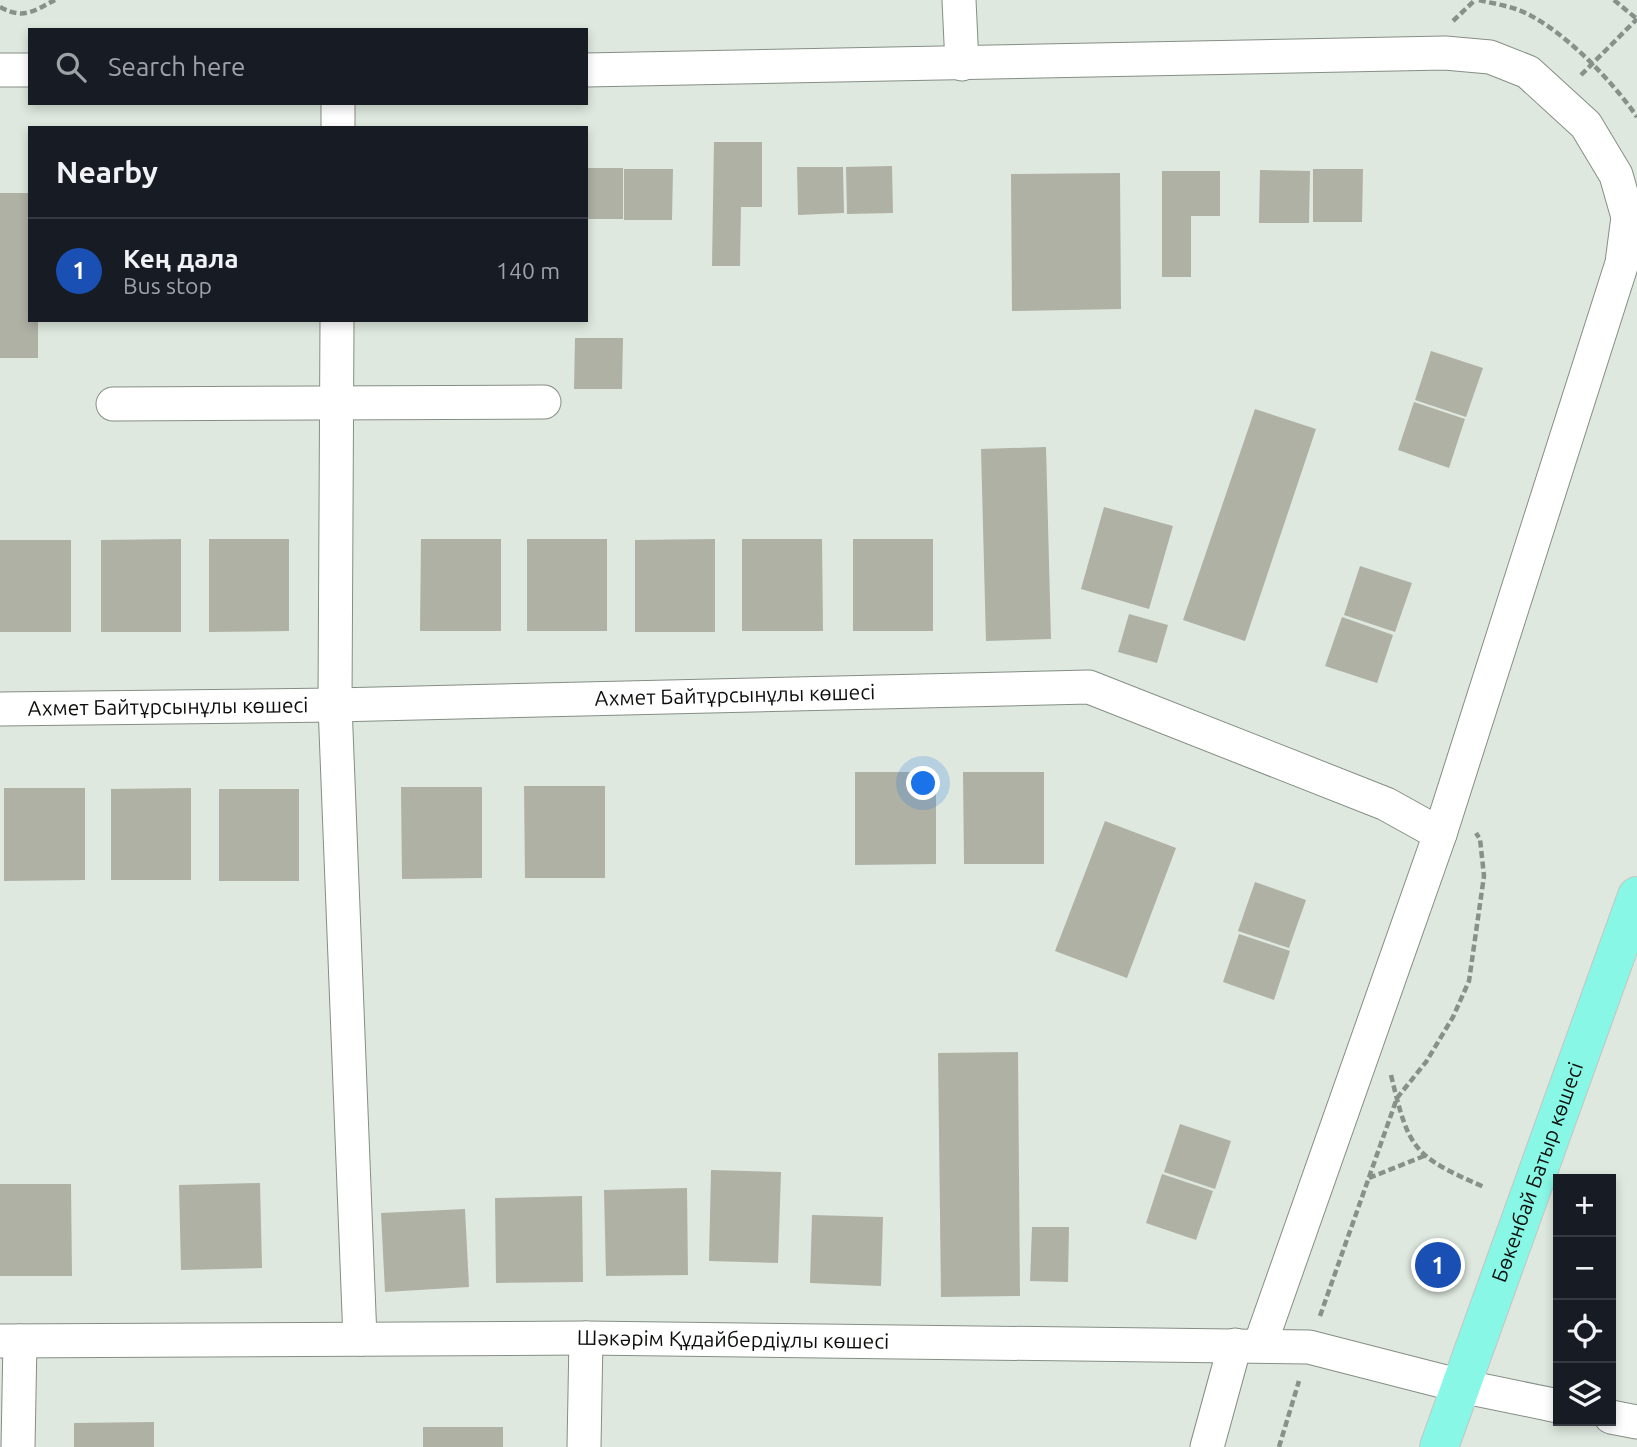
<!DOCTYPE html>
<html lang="en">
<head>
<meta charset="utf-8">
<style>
	:root { --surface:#171b24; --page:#242831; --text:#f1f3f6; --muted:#9ea1a6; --line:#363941; --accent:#c34798 }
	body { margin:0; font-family:Ubuntu,sans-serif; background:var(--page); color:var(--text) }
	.controls { position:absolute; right:21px; bottom:21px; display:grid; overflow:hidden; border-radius:0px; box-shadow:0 4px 10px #0003 }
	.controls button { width:63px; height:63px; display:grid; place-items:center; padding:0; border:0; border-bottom:2px solid var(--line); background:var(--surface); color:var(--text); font:35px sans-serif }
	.you { position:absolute; left:924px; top:784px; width:24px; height:24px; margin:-18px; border:5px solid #fff; border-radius:50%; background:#1a73e8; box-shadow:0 0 0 10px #1a73e833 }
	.badge { display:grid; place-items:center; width:46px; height:46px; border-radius:50%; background:var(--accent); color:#fff; font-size:23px; font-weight:700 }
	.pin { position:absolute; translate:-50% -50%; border:4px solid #fff; box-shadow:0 2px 7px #0006 }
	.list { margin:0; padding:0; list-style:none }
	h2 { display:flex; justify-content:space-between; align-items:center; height:91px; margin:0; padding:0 28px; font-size:30px }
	h2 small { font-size:23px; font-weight:400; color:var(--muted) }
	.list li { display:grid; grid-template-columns:46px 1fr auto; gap:21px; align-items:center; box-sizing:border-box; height:105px; padding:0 28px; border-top:2px solid var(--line) }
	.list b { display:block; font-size:26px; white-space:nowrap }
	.list p { margin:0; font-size:23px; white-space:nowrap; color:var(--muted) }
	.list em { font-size:23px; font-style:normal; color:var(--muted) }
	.icon { flex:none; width:38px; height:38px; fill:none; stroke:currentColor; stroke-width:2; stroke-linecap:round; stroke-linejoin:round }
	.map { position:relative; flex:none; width:1637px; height:1447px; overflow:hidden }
	.search { position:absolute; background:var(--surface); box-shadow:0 4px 10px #0003; left:28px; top:28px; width:560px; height:77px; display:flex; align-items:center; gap:18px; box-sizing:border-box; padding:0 24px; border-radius:0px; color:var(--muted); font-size:26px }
	.panel { position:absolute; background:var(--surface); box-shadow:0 4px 10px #0003; left:28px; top:126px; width:560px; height:196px; border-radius:0px }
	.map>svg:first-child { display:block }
	.building { fill:#afb1a5 }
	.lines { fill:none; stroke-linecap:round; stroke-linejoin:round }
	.minor-casing { stroke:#858e85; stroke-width:35 }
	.major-casing { stroke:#c5c5c5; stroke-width:40 }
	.path { stroke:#899089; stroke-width:4.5; stroke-dasharray:7 3.5; stroke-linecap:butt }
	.minor { stroke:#fff; stroke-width:33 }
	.major { stroke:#88f7e5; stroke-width:38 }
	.labels { text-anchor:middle; stroke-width:6; stroke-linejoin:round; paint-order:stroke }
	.street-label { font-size:21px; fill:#0c0f0c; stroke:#ebf5eb }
</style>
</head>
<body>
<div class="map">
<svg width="1637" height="1447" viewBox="0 0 1637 1447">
	<rect width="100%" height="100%" fill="#dee8de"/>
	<path class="building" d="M714,142H762V207H741L740,266H712Z
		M892,166L893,213L847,214L846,167Z
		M797,167H843L844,213L798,215Z
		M586,168H623V219H586Z
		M624,169H673L672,220H624Z
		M1313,169H1363L1362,222H1313Z
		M1260,170L1310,171L1309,223H1259Z
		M1162,171H1220V216H1191V277H1162Z
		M1120,173L1121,309L1012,311L1011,174Z
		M0,193H30V320H38V358H0Z
		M575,338H623L622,389H574Z
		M1431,351L1483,368L1466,417L1415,400Z
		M1414,402L1465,419L1449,468L1398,450Z
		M1255,409L1316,429L1245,641L1183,620Z
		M1046,447L1051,639L986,641L981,449Z
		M1104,507L1173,526L1149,609L1081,589Z
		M181,539V632H101V540Z
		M209,539H289V631L209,632Z
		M421,539H501V631H420Z
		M527,539H607V631H527Z
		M715,539V632H635V540Z
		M742,539H822L823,631H742Z
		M853,539H933V631H853Z
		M0,540H71V632H0Z
		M1360,566L1412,583L1395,632L1344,615Z
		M1129,614L1168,625L1157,663L1118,652Z
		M1342,617L1393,635L1377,683L1325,666Z
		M855,772H936V864L855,865Z
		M963,772H1044V864H964Z
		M524,786H605V878H525Z
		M401,787H482V878L402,879Z
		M4,788H85V880L4,881Z
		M191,788V880H111V789Z
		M219,789H299V881H219Z
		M1105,821L1176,848L1127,978L1055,951Z
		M1255,882L1306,900L1289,948L1238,931Z
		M1239,934L1290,951L1274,1000L1223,982Z
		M1018,1052L1020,1296L941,1297L938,1053Z
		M1180,1124L1231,1141L1215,1189L1164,1172Z
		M711,1170L781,1172L778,1263L709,1261Z
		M1162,1174L1213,1191L1196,1240L1146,1223Z
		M260,1183L262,1268L181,1270L179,1185Z
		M0,1184H71L72,1276H0Z
		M687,1188L688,1275L606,1276L604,1190Z
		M582,1196L583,1282L496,1283L495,1198Z
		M465,1209L469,1287L385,1292L381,1213Z
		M812,1215L883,1217L881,1286L810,1283Z
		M1032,1227H1069L1068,1282L1030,1281Z
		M154,1422V1447H74V1423Z
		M423,1427H503V1447H423Z"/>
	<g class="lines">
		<defs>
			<g id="minor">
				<path d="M959,0L962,64"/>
				<path d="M0,70H30"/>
				<path d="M586,70L1445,53L1490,57L1528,72L1586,125L1616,175L1628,217L1622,263L1440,834L1260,1345"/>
				<path d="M338,128V103"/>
				<path d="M337,320L335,705L360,1339"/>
				<path d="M113,404L544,402"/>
				<path id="s1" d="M0,709L335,705L1089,687L1386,804L1440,834"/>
				<path id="s2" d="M0,1341L586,1338L1309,1347L1461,1386L1558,1406"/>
				<path d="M1611,1417L1637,1422"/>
				<path d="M18,1447L20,1341"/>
				<path d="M584,1447L586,1338"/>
				<path d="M1207,1447L1235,1345"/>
			</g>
			<g id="major">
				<path id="s3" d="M1439,1447L1637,896"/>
			</g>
		</defs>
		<use href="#minor" class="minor-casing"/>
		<use href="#major" class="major-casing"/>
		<path class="path" d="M1479,0C1491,3 1504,5 1516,9C1558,24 1612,80 1637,117
			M1614,0L1637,19
			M0,7C24,20 33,11 55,0
			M1453,21L1475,0
			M1581,75L1637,19
			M1391,1075C1409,1150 1413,1156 1484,1187
			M1369,1178L1424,1156
			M1320,1316L1397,1098L1426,1062L1453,1017L1469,981L1484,876L1480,839L1476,833
			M1279,1447L1299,1381"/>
		<use href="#minor" class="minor"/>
		<use href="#major" class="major"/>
	</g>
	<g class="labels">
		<g class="street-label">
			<text dy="7" stroke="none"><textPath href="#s1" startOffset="735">Ахмет Байтұрсынұлы көшесі</textPath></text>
			<text dy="7" stroke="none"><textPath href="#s1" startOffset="168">Ахмет Байтұрсынұлы көшесі</textPath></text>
			<text dy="7" stroke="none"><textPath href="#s3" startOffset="292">Бөкенбай Батыр көшесі</textPath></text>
			<text dy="7" stroke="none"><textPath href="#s2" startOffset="733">Шәкәрім Құдайбердіұлы көшесі</textPath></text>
		</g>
	</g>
</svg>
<div class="controls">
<button>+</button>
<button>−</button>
<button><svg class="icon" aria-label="locate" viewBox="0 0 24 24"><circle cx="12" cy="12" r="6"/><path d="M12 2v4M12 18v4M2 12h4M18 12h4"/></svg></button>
<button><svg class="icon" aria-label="layers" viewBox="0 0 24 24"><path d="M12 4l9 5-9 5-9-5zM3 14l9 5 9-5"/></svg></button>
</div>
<div class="you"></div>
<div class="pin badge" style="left:1438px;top:1265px;background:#1a4fb4">1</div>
<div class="search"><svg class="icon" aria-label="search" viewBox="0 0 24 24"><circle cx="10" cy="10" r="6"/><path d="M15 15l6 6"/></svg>Search here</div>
<section class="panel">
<h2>Nearby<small></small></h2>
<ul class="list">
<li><span class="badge" style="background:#1a4fb4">1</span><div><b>Кең дала</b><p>Bus stop</p></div><em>140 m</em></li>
</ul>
</section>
</div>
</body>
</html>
